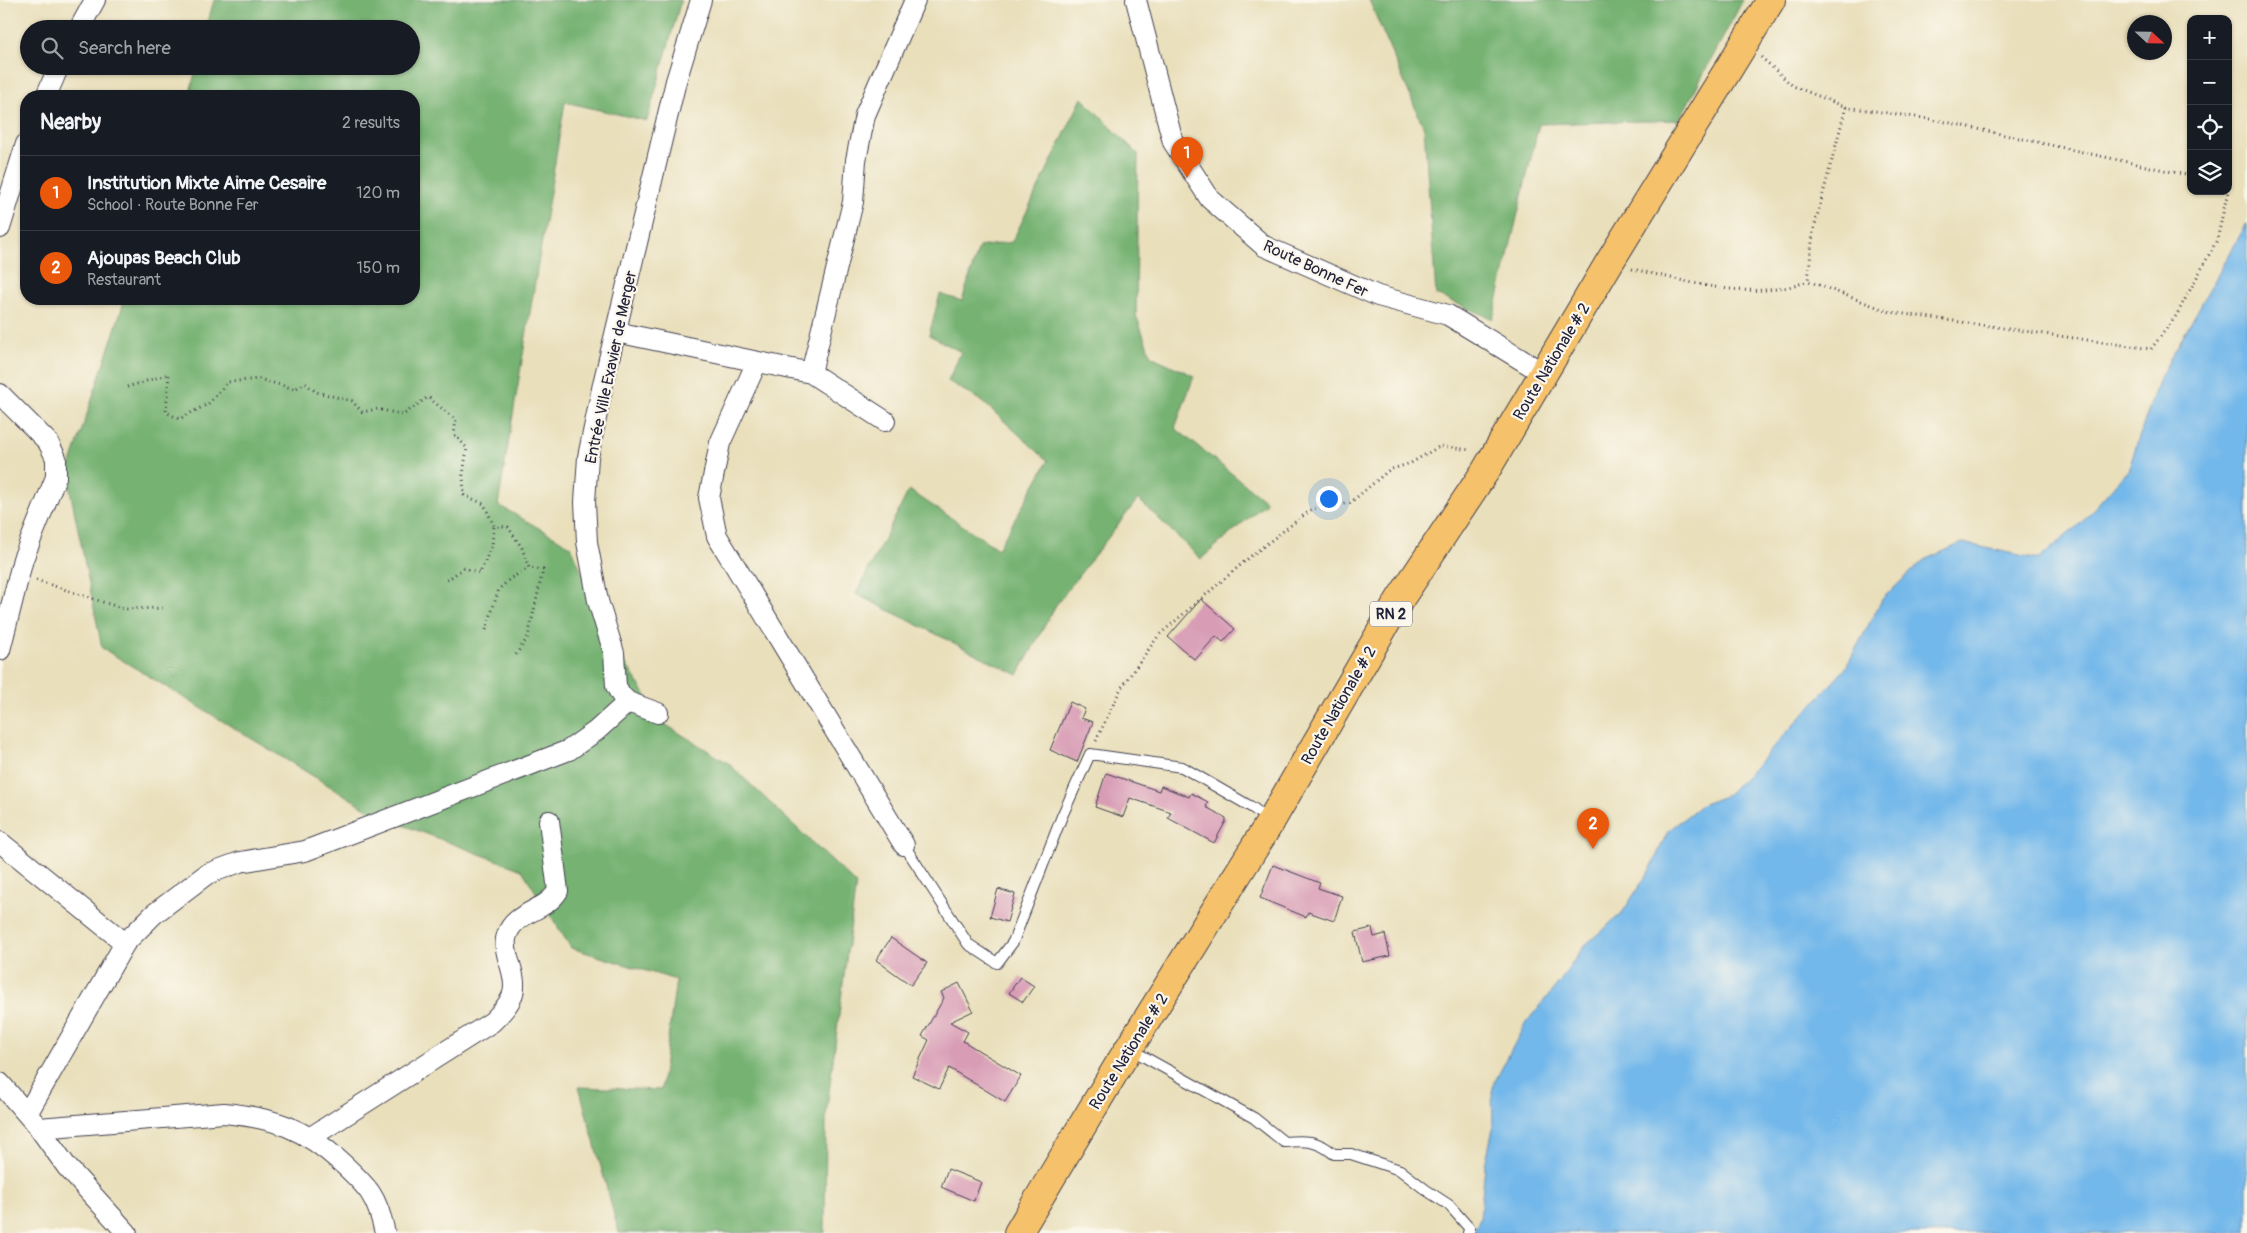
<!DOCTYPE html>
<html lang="en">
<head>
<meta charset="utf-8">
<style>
	:root { --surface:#171b24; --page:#20242c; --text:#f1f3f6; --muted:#9ea1a6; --line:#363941; --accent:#ea580c }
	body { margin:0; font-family:Pangolin,sans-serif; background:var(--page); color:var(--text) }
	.controls { position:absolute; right:15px; top:15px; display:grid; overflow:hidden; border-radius:10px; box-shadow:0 1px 4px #0004 }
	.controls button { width:45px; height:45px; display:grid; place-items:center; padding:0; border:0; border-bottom:1px solid var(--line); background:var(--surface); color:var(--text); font:25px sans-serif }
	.compass { position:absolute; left:2127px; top:15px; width:45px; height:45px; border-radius:50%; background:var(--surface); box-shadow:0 1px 4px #0004; rotate:112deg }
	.you { position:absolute; left:1328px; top:498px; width:18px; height:18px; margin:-12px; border:4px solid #fff; border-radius:50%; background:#1a73e8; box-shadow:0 0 0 8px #1a73e833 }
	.badge { display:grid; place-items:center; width:32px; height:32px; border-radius:50%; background:var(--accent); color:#fff; font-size:16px; font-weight:700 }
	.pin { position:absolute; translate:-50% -41px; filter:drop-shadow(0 1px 2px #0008) }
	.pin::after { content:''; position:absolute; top:26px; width:18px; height:15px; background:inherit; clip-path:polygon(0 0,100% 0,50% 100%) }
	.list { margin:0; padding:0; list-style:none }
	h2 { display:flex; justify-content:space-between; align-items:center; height:65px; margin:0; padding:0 20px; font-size:21px }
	h2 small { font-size:16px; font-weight:400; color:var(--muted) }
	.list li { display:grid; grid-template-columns:32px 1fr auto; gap:15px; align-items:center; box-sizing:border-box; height:75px; padding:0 20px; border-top:1px solid var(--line) }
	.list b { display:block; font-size:19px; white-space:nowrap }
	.list p { margin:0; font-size:16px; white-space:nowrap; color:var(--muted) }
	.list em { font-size:16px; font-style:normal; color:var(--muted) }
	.icon { flex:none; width:28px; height:28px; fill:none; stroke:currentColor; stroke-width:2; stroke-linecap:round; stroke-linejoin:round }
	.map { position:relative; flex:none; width:2247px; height:1233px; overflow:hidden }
	.search { position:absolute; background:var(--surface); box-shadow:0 1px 4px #0004; left:20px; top:20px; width:400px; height:55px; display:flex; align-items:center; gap:12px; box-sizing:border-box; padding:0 18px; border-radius:28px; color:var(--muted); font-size:19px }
	.panel { position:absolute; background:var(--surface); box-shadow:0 1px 4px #0004; left:20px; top:90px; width:400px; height:215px; border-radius:20px }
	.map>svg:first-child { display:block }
	.forest { fill:#76b272; stroke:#4c6a56 }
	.water { fill:#73b8ea; stroke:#4a6d92 }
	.building { fill:#d89cb5 }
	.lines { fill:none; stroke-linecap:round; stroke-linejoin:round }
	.lane-casing { stroke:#403e4e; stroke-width:12 }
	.street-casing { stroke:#403e4e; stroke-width:22 }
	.primary-casing { stroke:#403e4e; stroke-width:30 }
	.path { stroke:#403e4e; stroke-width:3; stroke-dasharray:1 4; stroke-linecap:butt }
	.lane { stroke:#fff; stroke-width:10 }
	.street { stroke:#fff; stroke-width:20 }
	.primary { stroke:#f5c16b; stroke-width:28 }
	.labels { text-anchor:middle; stroke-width:4.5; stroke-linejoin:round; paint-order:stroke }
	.shield { fill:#fbf7ec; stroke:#636270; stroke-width:1 }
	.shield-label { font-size:15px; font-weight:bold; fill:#22223b }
	.street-label { font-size:16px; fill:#22223b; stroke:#fbf7ec }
</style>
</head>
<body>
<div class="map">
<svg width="2247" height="1233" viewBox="0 0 2247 1233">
	<rect width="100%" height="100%" fill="#fbf7ec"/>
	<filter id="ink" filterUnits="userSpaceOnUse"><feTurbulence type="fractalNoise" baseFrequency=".02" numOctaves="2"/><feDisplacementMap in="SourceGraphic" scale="10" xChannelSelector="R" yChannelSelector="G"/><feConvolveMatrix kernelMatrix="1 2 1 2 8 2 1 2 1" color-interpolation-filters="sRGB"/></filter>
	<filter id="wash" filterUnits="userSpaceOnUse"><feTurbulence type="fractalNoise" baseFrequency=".0096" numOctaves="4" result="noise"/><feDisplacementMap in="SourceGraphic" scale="20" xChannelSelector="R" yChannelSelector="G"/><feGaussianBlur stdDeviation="1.12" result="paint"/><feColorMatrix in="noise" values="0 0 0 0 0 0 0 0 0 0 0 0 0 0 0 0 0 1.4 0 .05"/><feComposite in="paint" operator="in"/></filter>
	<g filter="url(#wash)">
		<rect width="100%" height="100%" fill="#e9dfbb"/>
		<path class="forest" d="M214,0H681L647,121L565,102L498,505L571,546L609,637L663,723L728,763L856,884L826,1115L825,1233H619L579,1087L661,1090L676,980L571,948L522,870L379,816L102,648L67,475L125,299H414V96H189L197,66H411V29H206Z
			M1369,0H1743L1679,120L1539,124L1493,319L1436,295L1424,128Z
			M1082,98L1138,154L1136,315L1151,356L1194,376L1175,428L1267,502L1201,559L1138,499L1056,605L1018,675L856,594L909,490L998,549L1048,461L983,402L948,381L961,352L929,335L940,294L962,301L979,247L1012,242Z"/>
		<path class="water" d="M2247,223V1233H1473L1480,1218L1485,1165L1493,1129L1492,1087L1525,1024L1561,980L1584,946L1622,913L1651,868L1668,831L1701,805L1725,796L1745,778L1845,669L1883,598L1924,560L1962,543L2039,559L2083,521L2128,470L2159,379Z"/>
		<g id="blocks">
			<path class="building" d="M1201,599L1235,629L1223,642L1216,636L1195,660L1168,637Z
				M1070,702L1085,709L1081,718L1093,722L1077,762L1050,750Z
				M1106,773L1159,791L1161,786L1189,797L1191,793L1208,802L1206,807L1226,818V821L1214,843L1168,818L1171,812L1130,798L1123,817L1095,807Z
				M1273,865L1320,883L1318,888L1342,896L1334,921L1308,912L1306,917L1260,898Z
				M998,889L1015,894L1007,922L990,917Z
				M1372,928L1374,937L1385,934L1390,956L1362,962L1355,932Z
				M891,938L927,963L911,985L876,960Z
				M1020,977L1034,986L1023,1002L1009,993Z
				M959,983L973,1011L950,1022L968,1032L963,1041L1021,1076L1005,1102L949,1068L939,1089L912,1076L929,1040L922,1036L944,998L941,992Z
				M948,1169L981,1182L974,1201L941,1187Z"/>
		</g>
	</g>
	<g filter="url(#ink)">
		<use href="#blocks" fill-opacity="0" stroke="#403e4e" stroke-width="1"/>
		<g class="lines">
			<defs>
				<path id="lane" d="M904,845L968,944L997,963L1013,942L1062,816L1090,754L1182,767L1253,808L1270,821
					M1130,1049L1254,1118L1284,1142C1305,1140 1317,1140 1334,1154H1351L1400,1170L1426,1190L1449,1205L1470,1229L1468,1233"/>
				<path id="street" d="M1136,0L1173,142L1210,199L1264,246L1378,296L1448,315L1543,373
					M79,29L95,0
					M46,96L59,66
					M0,228L26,144
					M616,332L811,373L885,421
					M757,362L720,443L709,498L717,536L904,845
					M811,373L853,202L856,160L865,115L915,0
					M0,394L48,442L56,458V477L23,559L0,650
					M658,713L628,702L621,695L616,686L614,653L598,601L587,542L585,502L588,457L603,384L676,81L701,0
					M0,842L125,943
					M0,1083L39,1128L67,1167L127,1233
					M27,1114L125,943L154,914L207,874L240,862L305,851L569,750L596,731L628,702
					M39,1128L224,1113C275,1118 304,1128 342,1163C369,1188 377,1196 385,1233
					M311,1137L492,1022C516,998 519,990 508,958C506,950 504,943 507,935C515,911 545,912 558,891L549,821"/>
				<path id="primary" d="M1018,1233L1118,1066L1271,821L1400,599L1486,470L1609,263L1771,0"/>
			</defs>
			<use href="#lane" class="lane-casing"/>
			<use href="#street" class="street-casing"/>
			<use href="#primary" class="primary-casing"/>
			<path class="path" d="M1761,57L1793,86L1846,107L1937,120L2191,176
				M1846,107L1813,232L1808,281L1890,312L2151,349L2176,316L2217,240L2228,191
				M1632,269C1688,281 1752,303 1808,281
				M127,387L169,374L166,412L179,419L208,404L228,382L259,379L295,389L305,383L316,392L352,401L362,412L378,409L403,415L428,397L456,420L454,434L467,448L463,475L464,495L484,504L494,526L508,527L522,548L529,568L543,570L528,637L515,656
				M36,580L124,609L166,608
				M447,580L464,568L480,573L492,545L494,526
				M486,630L499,589L511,578L529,568
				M1096,741L1121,688L1159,635L1251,556L1312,509L1350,503L1389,470L1411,463L1440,446L1471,450"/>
			<use href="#lane" class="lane"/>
			<use href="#street" class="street"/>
			<use href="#primary" class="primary"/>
		</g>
	</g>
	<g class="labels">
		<rect class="shield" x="1370" y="601.5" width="42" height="25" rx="4"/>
		<g class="shield-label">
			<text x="1391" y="619">RN 2</text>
		</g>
		<g class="street-label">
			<text transform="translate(1316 268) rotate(25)" y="6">Route Bonne Fer</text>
			<text transform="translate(1551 361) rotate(-59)" y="6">Route Nationale # 2</text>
			<text transform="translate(610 367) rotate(-78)" y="6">Entrée Ville Exavier de Merger</text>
			<text transform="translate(1338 705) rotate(-60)" y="6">Route Nationale # 2</text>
			<text transform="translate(1128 1051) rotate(-58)" y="6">Route Nationale # 2</text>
		</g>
	</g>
</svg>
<div class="controls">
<button>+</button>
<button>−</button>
<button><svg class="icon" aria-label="locate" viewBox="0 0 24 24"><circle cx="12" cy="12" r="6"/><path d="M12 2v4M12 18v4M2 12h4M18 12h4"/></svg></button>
<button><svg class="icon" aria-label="layers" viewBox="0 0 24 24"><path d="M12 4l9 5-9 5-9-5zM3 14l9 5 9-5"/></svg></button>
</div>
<svg class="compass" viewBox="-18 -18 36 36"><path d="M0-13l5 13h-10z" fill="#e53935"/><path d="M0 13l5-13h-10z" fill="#9ea1a6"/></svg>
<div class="you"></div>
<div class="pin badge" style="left:1187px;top:178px">1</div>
<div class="pin badge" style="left:1593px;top:849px">2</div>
<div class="search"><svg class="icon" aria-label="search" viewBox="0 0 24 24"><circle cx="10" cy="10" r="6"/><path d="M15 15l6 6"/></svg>Search here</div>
<section class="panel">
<h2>Nearby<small>2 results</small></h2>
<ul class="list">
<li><span class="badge">1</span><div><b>Institution Mixte Aime Cesaire</b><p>School · Route Bonne Fer</p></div><em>120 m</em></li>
<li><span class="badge">2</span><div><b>Ajoupas Beach Club</b><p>Restaurant</p></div><em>150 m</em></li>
</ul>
</section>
</div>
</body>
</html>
